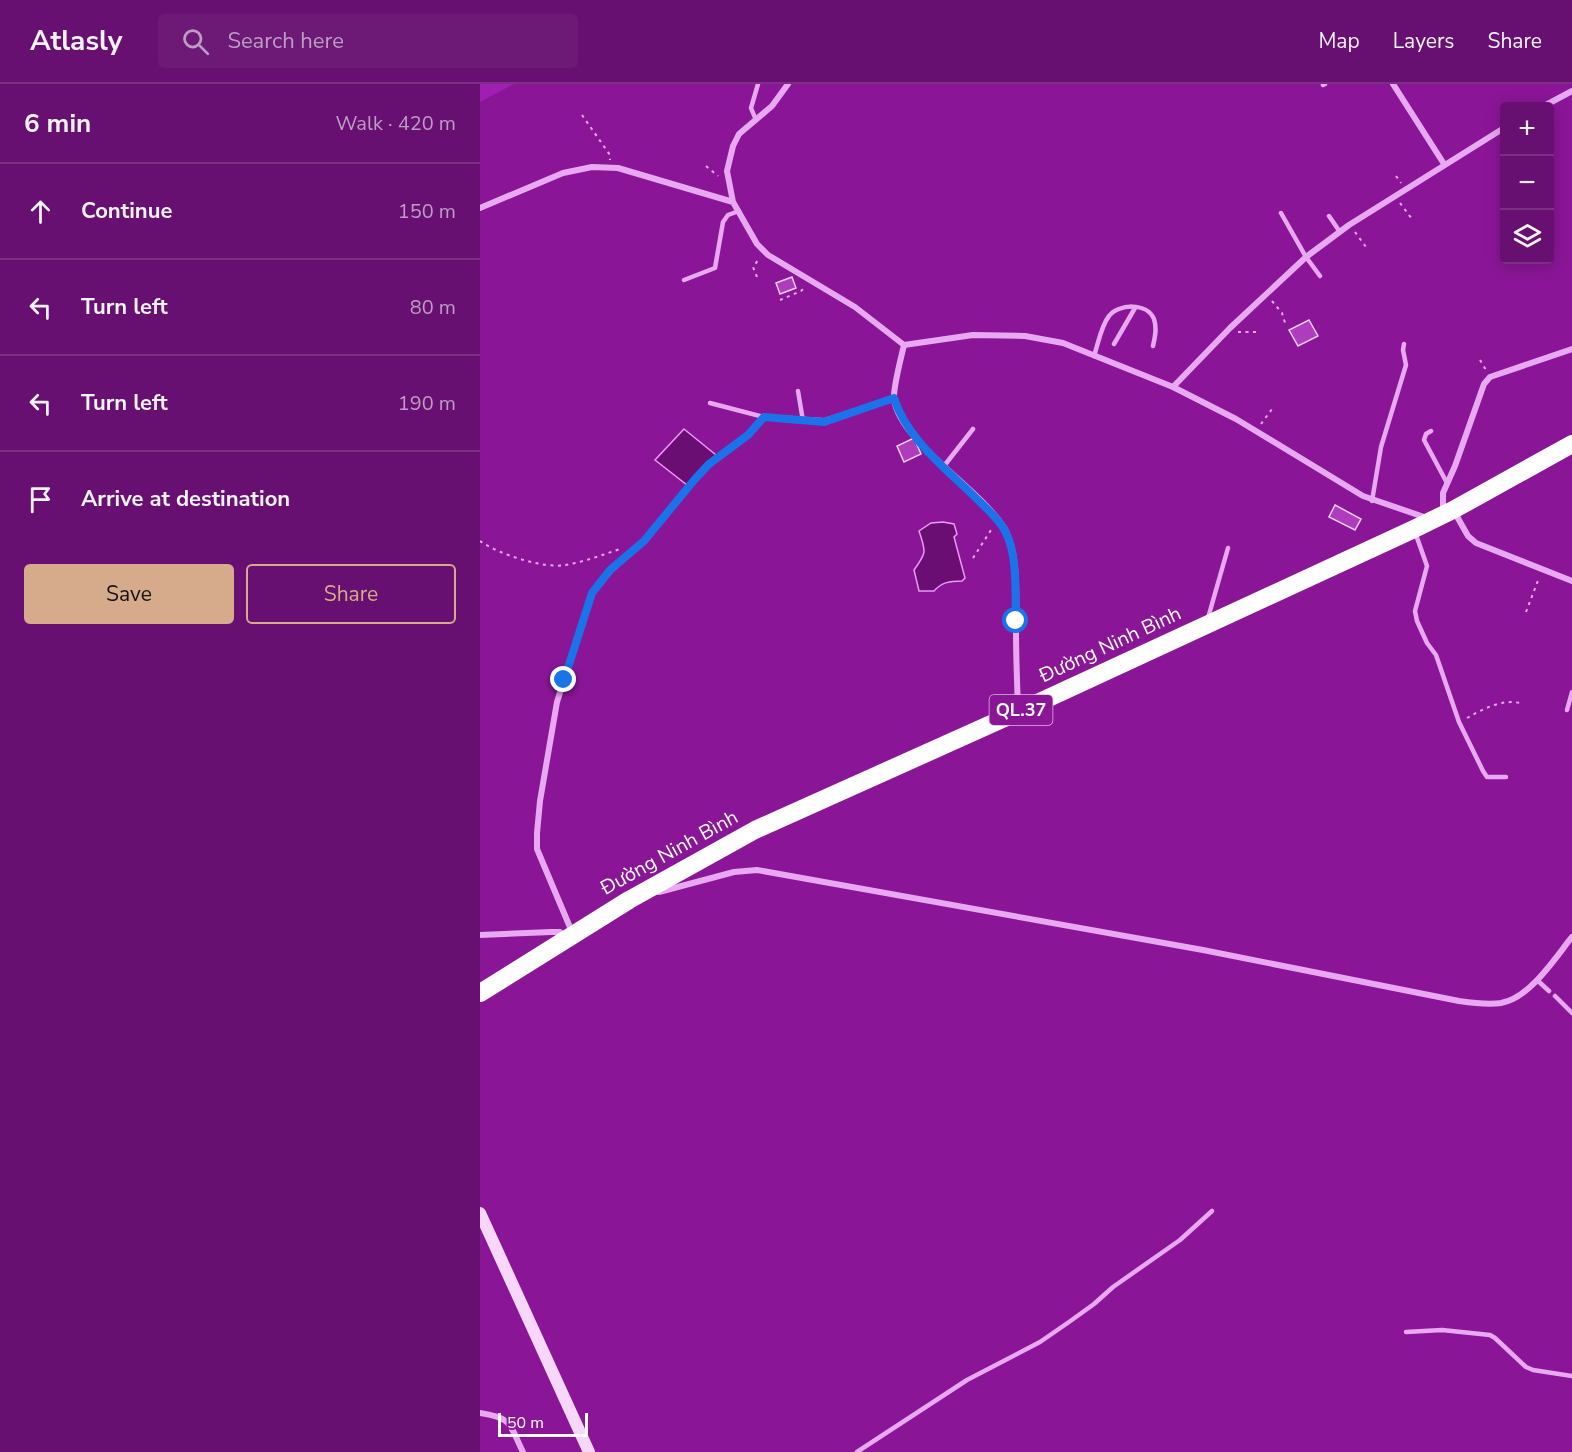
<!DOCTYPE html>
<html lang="en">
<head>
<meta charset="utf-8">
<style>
	:root { --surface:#681071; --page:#6d1976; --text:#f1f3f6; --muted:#bd9dc3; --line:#7b3084; --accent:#d6ab8b }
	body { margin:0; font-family:"Nunito Sans",sans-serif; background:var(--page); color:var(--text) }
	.controls { position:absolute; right:18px; top:18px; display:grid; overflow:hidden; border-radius:6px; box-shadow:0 3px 15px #0003 }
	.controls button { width:54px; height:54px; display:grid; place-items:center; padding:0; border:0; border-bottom:2px solid var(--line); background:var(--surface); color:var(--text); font:30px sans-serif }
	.scale { position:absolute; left:18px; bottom:15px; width:90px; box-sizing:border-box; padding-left:6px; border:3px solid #fff; border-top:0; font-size:16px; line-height:21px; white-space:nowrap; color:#fff; -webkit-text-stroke:4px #8a1697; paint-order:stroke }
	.stop { position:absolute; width:18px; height:18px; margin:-14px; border:4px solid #1a73e8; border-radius:50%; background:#fff }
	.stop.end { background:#1a73e8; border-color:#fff; box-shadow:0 2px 6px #0008 }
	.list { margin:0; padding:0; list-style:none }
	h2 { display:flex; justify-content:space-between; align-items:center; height:78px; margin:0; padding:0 24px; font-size:26px }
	h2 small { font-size:20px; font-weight:400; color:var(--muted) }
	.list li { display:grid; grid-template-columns:39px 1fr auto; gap:18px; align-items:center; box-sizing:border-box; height:96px; padding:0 24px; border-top:2px solid var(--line) }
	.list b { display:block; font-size:22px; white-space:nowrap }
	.list em { font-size:20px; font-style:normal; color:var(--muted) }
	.actions { display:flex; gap:12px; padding:18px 24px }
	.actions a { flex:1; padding:14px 0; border:2px solid var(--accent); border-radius:6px; text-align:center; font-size:21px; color:var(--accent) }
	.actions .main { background:var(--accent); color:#111 }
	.icon { flex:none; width:33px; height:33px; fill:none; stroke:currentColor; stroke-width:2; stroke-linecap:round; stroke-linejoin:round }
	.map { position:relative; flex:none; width:1092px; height:1368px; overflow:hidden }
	header { display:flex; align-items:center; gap:36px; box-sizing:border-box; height:84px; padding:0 30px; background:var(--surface); border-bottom:2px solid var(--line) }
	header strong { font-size:28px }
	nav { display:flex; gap:33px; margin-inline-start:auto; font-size:21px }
	.search { width:420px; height:54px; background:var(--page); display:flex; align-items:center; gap:15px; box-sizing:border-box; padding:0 21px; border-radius:6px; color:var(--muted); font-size:22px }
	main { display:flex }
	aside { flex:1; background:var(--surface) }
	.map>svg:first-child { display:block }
	.green { fill:#a01eb1 }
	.water { fill:#6b0e74; stroke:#e99bf4; stroke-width:1.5 }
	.building { fill:#af3bbd; stroke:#f7d0fc; stroke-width:1.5 }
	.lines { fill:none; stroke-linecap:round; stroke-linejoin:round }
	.path { stroke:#e9a9f2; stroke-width:2; stroke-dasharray:3 4.5; stroke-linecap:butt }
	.lane { stroke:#e9a9f2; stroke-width:4.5 }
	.street { stroke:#e9a9f2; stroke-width:6 }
	.secondary { stroke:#f8d7fc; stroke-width:12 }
	.highway { stroke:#fff; stroke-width:18 }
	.route { stroke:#1a73e8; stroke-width:8 }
	.labels { text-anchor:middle; stroke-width:4.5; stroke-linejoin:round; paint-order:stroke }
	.shield { fill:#8a1697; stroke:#dcb9e0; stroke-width:1.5 }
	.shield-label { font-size:18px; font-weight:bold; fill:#fff }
	.street-label { font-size:20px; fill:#fff; stroke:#8a1697 }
</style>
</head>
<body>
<header>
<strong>Atlasly</strong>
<div class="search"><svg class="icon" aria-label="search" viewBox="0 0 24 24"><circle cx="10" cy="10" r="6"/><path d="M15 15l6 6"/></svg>Search here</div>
<nav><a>Map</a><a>Layers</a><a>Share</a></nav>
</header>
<main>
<aside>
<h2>6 min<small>Walk · 420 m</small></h2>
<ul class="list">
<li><svg class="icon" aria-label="ahead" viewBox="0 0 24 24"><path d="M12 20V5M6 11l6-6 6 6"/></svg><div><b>Continue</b></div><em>150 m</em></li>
<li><svg class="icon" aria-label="left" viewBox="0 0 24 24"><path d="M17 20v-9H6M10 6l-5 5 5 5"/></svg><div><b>Turn left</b></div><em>80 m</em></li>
<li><svg class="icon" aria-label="left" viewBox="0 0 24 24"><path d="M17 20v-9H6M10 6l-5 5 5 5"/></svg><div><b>Turn left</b></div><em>190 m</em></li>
<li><svg class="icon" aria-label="arrive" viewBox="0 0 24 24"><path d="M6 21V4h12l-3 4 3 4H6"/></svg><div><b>Arrive at destination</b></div></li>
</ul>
<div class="actions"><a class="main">Save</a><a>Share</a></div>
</aside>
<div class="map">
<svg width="1092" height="1368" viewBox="0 0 1092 1368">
	<rect width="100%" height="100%" fill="#8a1697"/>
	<path class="green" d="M0,0H34L0,18Z"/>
	<path class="water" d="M204,345L236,371L207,401L175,376Z
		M463,438L474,440L477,450L474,453L485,494L482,497C470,497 462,498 454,507H439L434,486C447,468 446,468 439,447L451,439Z"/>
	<path class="building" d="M312,193L316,204L300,210L296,199Z
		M829,236L838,252L818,262L809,246Z
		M434,354L441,370L424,378L417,362Z
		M855,421L881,435L875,446L849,433Z"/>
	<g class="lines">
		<path class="path" d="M102,31L130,71V76
			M226,82L238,92
			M916,92L921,99
			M920,119L932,135
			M875,148L886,163
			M277,193L273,183L279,175
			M300,216L321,207L326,202
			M792,217L802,229L806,242
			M758,248H780
			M1000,276L1006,286
			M781,340L792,325
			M0,457C18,470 64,485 85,481C104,478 122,471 140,465
			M493,474L513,443
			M1046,528L1059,494
			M987,634C1003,625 1021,615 1040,619"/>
		<path class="lane" d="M843,1L845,0
			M276,36L271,24L278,0
			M1070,57V69
			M801,129L826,173L840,192
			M849,132L860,148
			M204,196L235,184L243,138L248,131L259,127
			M634,260L655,224
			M614,272C618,260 621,242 629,232C638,220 667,218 674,235C677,244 675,253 673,262
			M318,307L323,337
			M230,319L284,333
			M951,347L946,350L944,356L967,399
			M464,382L493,345
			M892,417L901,363L926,281L923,266L924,260
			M935,448L947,482L935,527L937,537L947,559L956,571L979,638L1003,687L1007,693H1026
			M728,534L748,464
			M1087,626L1092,608
			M1057,896L1069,907
			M1075,912L1092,929
			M926,1248L962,1246L1010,1251L1015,1254L1046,1283L1053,1286L1092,1292
			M377,1368L487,1296L560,1258L589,1238L614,1220L633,1203L700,1156L732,1127"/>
		<path class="street" d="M308,0L292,22L259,50L253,62L247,87L253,118L277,160L288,171L375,223L424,261L493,251L545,252L583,259L693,303L756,335L883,412L947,434
			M913,0L964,80
			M1064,22L1092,7
			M0,124L83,89L112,83L138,84L253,118
			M424,261C421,274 413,304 414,315C420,359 504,407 526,447C539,473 536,517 536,546C536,572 537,598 538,624
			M693,303L750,244L826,173L869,141L1024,44
			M963,427V409L975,382L1004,300L1010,293L1092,265
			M975,429L988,452L996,459L1092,497
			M179,808L254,788L277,786L723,866L979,917C993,919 1007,921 1021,919C1050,914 1075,874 1092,853
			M92,848L57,765V749L60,717L77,618L112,509L131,486L164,457L215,395L229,380L268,351L284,333L344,337L414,314
			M0,851L71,848H80L85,852
			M0,1329C33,1334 29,1340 43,1368"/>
		<path class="secondary" d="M0,1129L109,1368"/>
		<path class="highway" d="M0,909L149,816L275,746L538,628L934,445L973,426L1092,360"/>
	</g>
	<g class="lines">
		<path class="route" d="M84,596L112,509L130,486L164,457L215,395L229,380L268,351L284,333L344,338L414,314C427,356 468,386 498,416C507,425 519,435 525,447C538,470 535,511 536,537"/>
	</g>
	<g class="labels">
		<rect class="shield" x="509.5" y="611" width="63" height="30" rx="4.5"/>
		<g class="shield-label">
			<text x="541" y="632">QL.37</text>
		</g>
		<g class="street-label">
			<text transform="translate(630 560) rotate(-25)" y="7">Đường Ninh Bình</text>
			<text transform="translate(189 768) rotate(-29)" y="7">Đường Ninh Bình</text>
		</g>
	</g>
</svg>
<div class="controls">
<button>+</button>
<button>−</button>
<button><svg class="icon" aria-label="layers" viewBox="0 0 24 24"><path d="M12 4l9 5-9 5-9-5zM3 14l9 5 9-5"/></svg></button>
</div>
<div class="scale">50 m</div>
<div class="stop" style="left:536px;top:537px"></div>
<div class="stop end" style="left:84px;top:596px"></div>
</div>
</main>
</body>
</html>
